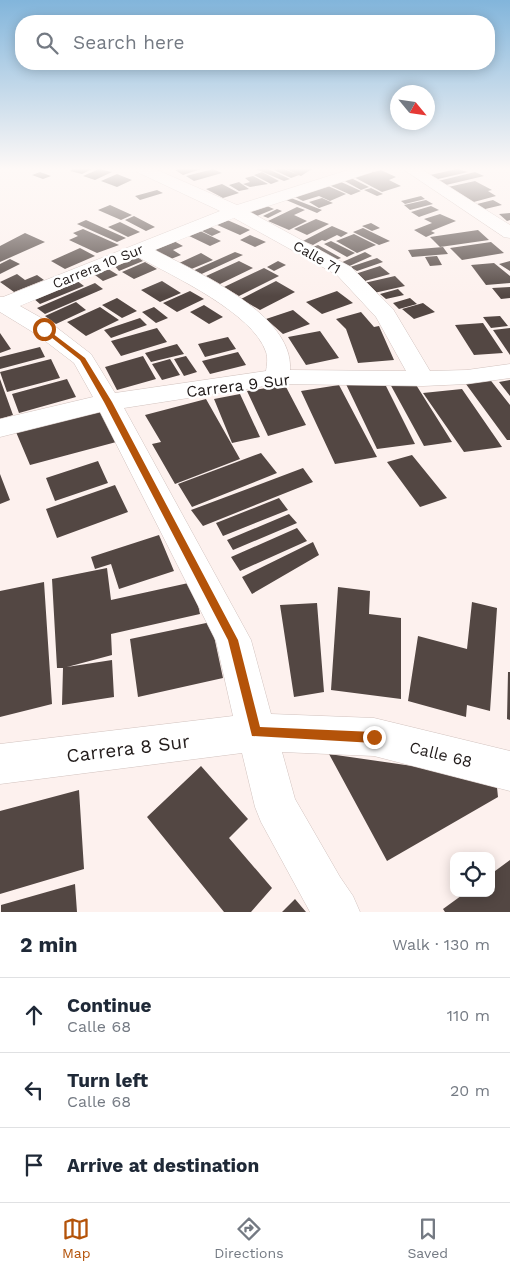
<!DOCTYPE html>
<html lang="en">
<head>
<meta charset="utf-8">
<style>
	:root { --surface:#fff; --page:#f2f2f3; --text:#1f2937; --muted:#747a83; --line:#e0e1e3; --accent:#b45309 }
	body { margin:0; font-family:"Work Sans",sans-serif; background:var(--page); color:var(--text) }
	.controls { position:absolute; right:15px; bottom:15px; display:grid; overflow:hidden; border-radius:10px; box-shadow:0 2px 12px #0003 }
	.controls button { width:45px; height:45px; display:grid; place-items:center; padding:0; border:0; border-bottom:1px solid var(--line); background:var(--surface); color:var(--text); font:25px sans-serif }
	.compass { position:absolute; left:390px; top:85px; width:45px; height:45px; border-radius:50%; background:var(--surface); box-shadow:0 2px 12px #0003; rotate:119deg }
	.stop { position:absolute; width:15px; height:15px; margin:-11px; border:4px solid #b45309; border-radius:50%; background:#fff }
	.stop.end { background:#b45309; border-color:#fff; box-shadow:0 1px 5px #0008 }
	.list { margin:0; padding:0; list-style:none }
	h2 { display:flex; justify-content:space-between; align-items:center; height:65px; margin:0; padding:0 20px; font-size:21px }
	h2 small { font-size:16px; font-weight:400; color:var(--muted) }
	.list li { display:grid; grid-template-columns:32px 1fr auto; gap:15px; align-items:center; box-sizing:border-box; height:75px; padding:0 20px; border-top:1px solid var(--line) }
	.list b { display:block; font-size:19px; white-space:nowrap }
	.list p { margin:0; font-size:16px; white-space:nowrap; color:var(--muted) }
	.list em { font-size:16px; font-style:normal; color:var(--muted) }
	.icon { flex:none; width:28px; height:28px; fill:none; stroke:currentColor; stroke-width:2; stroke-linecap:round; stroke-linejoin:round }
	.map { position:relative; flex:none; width:510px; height:912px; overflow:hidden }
	.search { position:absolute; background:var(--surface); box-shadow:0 2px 12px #0003; left:15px; right:15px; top:15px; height:55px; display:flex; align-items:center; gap:12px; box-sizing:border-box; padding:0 18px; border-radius:20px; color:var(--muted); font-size:19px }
	.sheet { height:290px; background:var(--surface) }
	nav { display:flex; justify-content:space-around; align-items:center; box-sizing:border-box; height:70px; border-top:1px solid var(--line); background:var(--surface); font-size:14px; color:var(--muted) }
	nav a { display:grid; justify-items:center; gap:2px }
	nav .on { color:var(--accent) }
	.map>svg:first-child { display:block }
	.building { fill:#534743 }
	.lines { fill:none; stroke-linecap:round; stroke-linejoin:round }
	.minor-casing { stroke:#d2c3bf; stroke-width:1 }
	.minor { fill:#fff; fill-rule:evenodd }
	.route { fill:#b45309 }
	.labels { text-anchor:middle; stroke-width:5; stroke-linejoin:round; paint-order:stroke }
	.far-street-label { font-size:14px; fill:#221c1b; stroke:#fff }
	.street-label { font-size:16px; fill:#221c1b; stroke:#fff }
	.near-street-label { font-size:19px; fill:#221c1b; stroke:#fff }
</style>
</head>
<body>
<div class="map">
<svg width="510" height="912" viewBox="0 0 510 912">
	<rect width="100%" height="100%" fill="#fdf1ee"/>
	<path class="building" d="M73,169H92L82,174L70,171Z
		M99,169L112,172L95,180L83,176Z
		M180,169H201L183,175L175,170Z
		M213,169L222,173L194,181L186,176Z
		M256,169H268L290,179L284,181Z
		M278,169H284L299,175L291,178L274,170Z
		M286,169H312L301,176Z
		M457,169L468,172L438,179L430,175Z
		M369,170L374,172L381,170L396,177L389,180L401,186L382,192L350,175Z
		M40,172L51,176L43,179L32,175Z
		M262,172L279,181L271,184L254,175Z
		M475,172L484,176L446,185L438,181Z
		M117,174L132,180L117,187L101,181Z
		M253,176L268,184L250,187L243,184L250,182L245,178Z
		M351,178L369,187L361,190L343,180Z
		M339,181L361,191L351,195L329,185Z
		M475,181L492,190L488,191L496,196L470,203L448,187Z
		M239,182L249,189L239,191L229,185Z
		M222,184L239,193L223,198L206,189Z
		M328,186L346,194L330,201L319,196L303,201L295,197Z
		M371,188L383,194L377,196L364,190Z
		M157,190L163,193L140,200L135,196Z
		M421,196L425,199L405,204L401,201Z
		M291,198L322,210L317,213L286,200Z
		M322,198L333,203L319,208L309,202Z
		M426,200L433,204L410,210L404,205Z
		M493,200L502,205L481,210L473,205Z
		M262,204L274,209L257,216L246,211Z
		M110,205L132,215L121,220L98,210Z
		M431,206L439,210L419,217L411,212Z
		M297,207L305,210L294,215L307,221L289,230L268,221Z
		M277,209L282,211L268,218L263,216Z
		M510,213V220L507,221L499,214Z
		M440,214L456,221L431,231L435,233L426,237L414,230L432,223L424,219Z
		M134,216L155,227L146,231L125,220Z
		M225,219L250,230L240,235L215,224Z
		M316,219L329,224L307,235L294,229Z
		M86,220L126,238L117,242L77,224Z
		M120,222L140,232L128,237L108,227Z
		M371,223L380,228L372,231L362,226Z
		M207,225L221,232L212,236L198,229Z
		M332,226L348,233L341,237L337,235L325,241L322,240L313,245L303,241Z
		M363,228L390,241L379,245L353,232Z
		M83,229L119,245L97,253L69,240L78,236L73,233Z
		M196,229L221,241L210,246L185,234Z
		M478,230L489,240L440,247L430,237Z
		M25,233L45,242L0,262V246Z
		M354,234L376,245L357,253L336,241Z
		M250,235L266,242L255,247L240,240Z
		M172,240L183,246L173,250L181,255L171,259L151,248Z
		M331,241L355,253L347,257L324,244Z
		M491,242L504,253L462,260L450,248Z
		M318,245L341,258L333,261L310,248Z
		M443,247L448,254L412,257L408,250Z
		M80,248L95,256L65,269L51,261Z
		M235,252L243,255L195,277L188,273Z
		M365,252L372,256L345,268L338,264Z
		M201,253L213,260L189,270L177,264Z
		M136,256L143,261L119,271L113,264Z
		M437,256L442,265L430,266L425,257Z
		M377,258L383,262L357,271L350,267Z
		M10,259L20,264L0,274V264Z
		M239,261L253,268L220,284L206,276Z
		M278,261L286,265L274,271L267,267Z
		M510,261V271L499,264Z
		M145,262L157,269L134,279L122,272Z
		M494,263L510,276V283L486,285L471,265Z
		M380,266L390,274L365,281L355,274Z
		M105,267L118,275L103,281L91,272Z
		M264,268L279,276L239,296L224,287Z
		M17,274L25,280L37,275L44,280L14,292L0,282Z
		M395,276L405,286L374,293L364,283Z
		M76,280L84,286L40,304L33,298Z
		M162,281L181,293L160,302L141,290Z
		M276,281L295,292L260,310L241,299Z
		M95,283L103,289L45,314L37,308Z
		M510,287V298L501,299L492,288Z
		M398,289L404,295L386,299L380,294Z
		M190,291L204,299L177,312L163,303Z
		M337,291L353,303L322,314L306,302Z
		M117,298L137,311L122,318L102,305Z
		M410,298L417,304L399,309L393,303Z
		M76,302L86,310L56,324L45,316Z
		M423,303L435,312L414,319L402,309Z
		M204,305L223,317L209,324L190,312Z
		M100,307L119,320L86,336L67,322Z
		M154,307L168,318L156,323L142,312Z
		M293,310L310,324L283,334L266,319Z
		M361,312L374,327L379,326L394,360L358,363L346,329L336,319Z
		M500,316L508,326L491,328L483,317Z
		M140,318L147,325L111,338L104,330Z
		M483,323L503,353L474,355L455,325Z
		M157,328L167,342L121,356L111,341Z
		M510,328V355L493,330Z
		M320,331L339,358L306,365L288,337Z
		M0,333L11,349L0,353Z
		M228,337L236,349L205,357L198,344Z
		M177,344L184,354L151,362L145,353Z
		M40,347L45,357L0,369V357Z
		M238,352L246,365L210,374L202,361Z
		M143,356L156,379L117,390L105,367Z
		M186,356L197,372L184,376L174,359Z
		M51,359L60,378L7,392L0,372Z
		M170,359L180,375L162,380L152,364Z
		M488,377L510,405V440H507L463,380Z
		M0,379L13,415L0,419Z
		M67,379L76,397L19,413L12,394Z
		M413,380L452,442L424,446L389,382Z
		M510,380V396L499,382Z
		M345,382H384L415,444L377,449Z
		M285,385L306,425L268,436L247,391Z
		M339,385L377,457L335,464L301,391Z
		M462,389L502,447L464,452L423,393Z
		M240,394L260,437L232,443L214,399Z
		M206,399L240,459L175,484L152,444L161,442L145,415Z
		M100,412L120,441L30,465L16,432Z
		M261,453L277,473L192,507L178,484Z
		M412,455L447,498L420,507L387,462Z
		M98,461L108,483L55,501L46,478Z
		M303,468L313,482L203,526L191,510Z
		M0,474L10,500L0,504Z
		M115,485L128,512L57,538L46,509Z
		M279,498L288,510L223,536L216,523Z
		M289,514L297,523L233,550L227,540Z
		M297,528L307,541L240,571L231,557Z
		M159,535L174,571L119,589L111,564L95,569L91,557Z
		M313,542L319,555L252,594L242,577Z
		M107,568L111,600L193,582L200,614L111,634L112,655L67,667L112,660L114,697L62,705L63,668H57L52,579Z
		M44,582L52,704L0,717V591Z
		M338,587L370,591L369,614L401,618V699L331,690Z
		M472,602L497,608L490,711L467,705L466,717L408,701L418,636L467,649Z
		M317,603L324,692L294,697L280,605Z
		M211,622L223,678L138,697L130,639Z
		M508,672H510V720L507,719Z
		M329,754L496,778L498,797L387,861Z
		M201,766L248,819L229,838L272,888L251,912H224L147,817Z
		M79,790L84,869L0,894V811Z
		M510,860V912H445L443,909L465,893H491V874Z
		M75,884L77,912H1V905Z
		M295,899L306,912H282Z"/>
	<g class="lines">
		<defs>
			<path id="minor" d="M135,169H155L237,205L351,169H374L372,172L250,212L351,267L393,309L430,371L467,370L510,364V378L467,384L423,386L278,384L124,408L245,629L251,640L271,714L374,718L510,751V791L374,756L282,752L295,799L340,877L353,896L360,912H310L261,822L255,807L242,753L0,784V744L233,716L216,641L100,412L0,437V419L93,397L74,363L36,334L0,312V297H3L220,211L137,172ZM234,218L337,275L376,317L406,371L290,370C294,314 196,272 155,250ZM138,257C173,276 253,313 266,352C268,358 267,365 266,371L115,393L91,354L52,324L20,306Z
				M403,169H421L510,225V238L504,237Z"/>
		</defs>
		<use href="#minor" class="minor-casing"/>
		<use href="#minor" class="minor"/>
	</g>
	<linearGradient id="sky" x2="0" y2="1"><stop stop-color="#82b5db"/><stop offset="0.57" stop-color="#fef9f7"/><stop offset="1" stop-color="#fef9f7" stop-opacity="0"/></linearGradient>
	<rect width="510" height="296" fill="url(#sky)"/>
	<path class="route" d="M44,327L85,358L112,402L238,640L260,727L374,732L378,733L379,737L378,741L374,743L252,736L228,640L104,402L80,360L42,330L41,329Z"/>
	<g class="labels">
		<g class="far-street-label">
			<text transform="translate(317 257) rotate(30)" y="5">Calle 71</text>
			<text transform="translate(98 266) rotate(-22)" y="5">Carrera 10 Sur</text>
		</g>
		<g class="street-label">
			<text transform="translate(238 385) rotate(-7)" y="6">Carrera 9 Sur</text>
			<text transform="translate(441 754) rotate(14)" y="6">Calle 68</text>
		</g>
		<g class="near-street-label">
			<text transform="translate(128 748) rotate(-7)" y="7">Carrera 8 Sur</text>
		</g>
	</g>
</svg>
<div class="controls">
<button><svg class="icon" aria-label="locate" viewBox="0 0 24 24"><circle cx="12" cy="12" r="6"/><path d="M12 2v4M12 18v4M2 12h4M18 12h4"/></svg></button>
</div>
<svg class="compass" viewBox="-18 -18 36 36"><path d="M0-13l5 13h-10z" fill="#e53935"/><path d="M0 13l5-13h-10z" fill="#747a83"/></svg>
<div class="stop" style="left:44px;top:329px"></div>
<div class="stop end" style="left:374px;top:737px"></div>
<div class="search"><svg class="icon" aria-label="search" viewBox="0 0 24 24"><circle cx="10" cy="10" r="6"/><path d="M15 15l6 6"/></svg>Search here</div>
</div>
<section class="sheet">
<h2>2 min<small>Walk · 130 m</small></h2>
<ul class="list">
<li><svg class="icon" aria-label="ahead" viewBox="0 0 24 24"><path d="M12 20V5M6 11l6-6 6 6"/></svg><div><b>Continue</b><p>Calle 68</p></div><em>110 m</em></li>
<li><svg class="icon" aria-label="left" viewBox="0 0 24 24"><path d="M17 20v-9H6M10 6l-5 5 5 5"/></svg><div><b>Turn left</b><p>Calle 68</p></div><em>20 m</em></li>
<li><svg class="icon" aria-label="arrive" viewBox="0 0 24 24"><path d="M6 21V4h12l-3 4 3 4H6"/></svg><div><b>Arrive at destination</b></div></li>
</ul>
</section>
<nav>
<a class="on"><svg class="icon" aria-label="map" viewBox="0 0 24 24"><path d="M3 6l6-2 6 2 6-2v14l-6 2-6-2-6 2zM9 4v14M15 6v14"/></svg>Map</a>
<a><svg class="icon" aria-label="directions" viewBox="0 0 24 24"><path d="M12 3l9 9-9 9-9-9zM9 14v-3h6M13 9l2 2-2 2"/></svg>Directions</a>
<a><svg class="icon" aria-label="saved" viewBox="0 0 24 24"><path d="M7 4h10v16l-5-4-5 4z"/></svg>Saved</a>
</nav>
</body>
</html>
